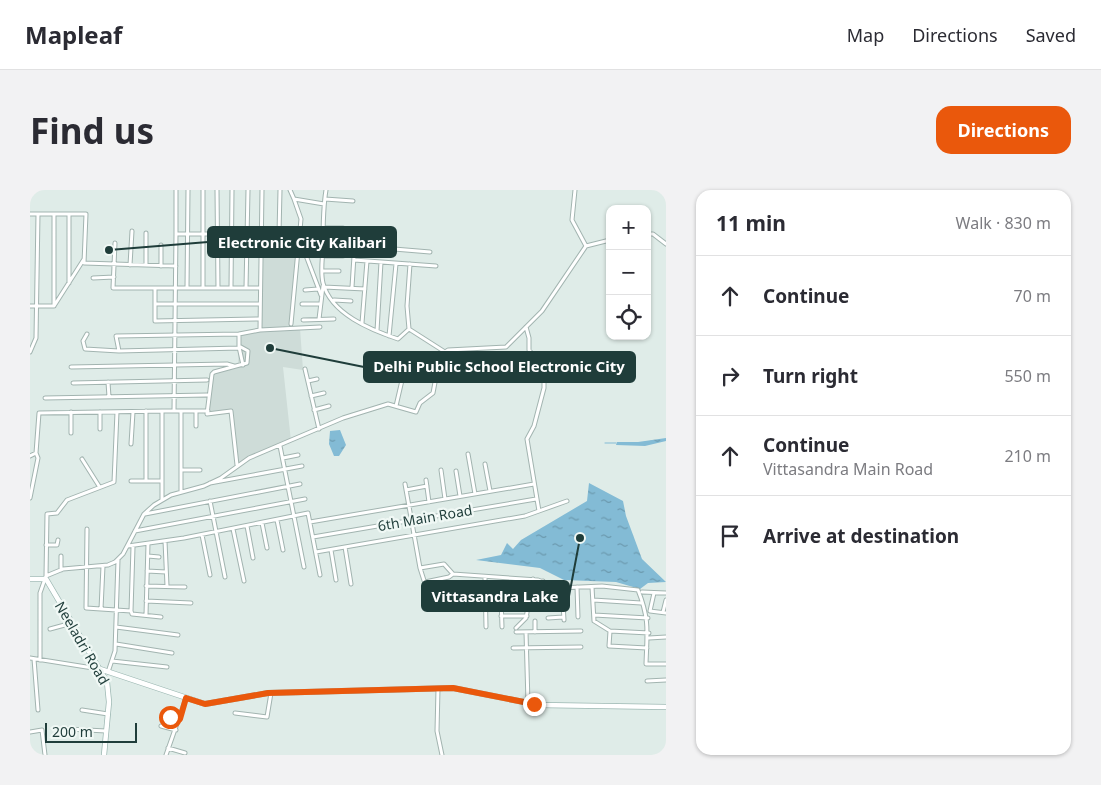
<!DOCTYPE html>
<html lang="en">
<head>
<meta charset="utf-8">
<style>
	:root { --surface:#fff; --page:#f2f2f3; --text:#2b2b33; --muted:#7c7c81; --line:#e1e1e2; --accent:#ea580c }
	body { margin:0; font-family:"Noto Sans",sans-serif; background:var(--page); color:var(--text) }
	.controls { position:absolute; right:15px; top:15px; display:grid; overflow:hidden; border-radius:10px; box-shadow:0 1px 4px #0004 }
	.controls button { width:45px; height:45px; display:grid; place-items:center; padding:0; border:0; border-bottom:1px solid var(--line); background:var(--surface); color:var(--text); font:25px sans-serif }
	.scale { position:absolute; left:15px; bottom:12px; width:92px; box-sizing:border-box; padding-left:5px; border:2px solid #1f3d3a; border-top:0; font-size:14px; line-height:18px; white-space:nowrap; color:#1f3d3a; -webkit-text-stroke:4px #f0f8f5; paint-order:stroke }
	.stop { position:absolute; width:15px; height:15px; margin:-11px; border:4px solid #ea580c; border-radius:50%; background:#fff }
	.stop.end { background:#ea580c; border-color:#fff; box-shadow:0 1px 5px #0008 }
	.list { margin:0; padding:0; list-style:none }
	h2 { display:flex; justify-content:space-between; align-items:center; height:65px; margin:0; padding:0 20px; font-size:21px }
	h2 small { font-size:16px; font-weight:400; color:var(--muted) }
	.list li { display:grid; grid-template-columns:32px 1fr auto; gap:15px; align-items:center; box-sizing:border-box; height:80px; padding:0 20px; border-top:1px solid var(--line) }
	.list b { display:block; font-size:19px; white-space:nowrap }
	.list p { margin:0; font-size:16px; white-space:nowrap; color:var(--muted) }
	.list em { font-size:16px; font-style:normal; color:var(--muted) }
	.icon { flex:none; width:28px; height:28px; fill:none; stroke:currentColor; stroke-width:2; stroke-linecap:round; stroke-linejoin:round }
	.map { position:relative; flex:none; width:636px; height:565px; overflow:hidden; border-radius:15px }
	header { display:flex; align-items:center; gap:30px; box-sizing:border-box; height:70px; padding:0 25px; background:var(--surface); border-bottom:1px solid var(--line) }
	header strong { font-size:24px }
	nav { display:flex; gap:28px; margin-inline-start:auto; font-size:18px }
	.intro { display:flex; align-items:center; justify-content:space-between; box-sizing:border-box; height:120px; padding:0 30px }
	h1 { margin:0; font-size:35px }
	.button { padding:12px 22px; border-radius:15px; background:var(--accent); color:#fff; font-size:18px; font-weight:700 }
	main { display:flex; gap:30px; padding:0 30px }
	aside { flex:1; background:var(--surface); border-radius:15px; box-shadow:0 1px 4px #0004 }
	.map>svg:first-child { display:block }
	.built { fill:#cedcd8 }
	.water { fill:url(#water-ripples) }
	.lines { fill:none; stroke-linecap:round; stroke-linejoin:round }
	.stream { stroke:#83bbd5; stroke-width:1 }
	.street-casing { stroke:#a2b4b0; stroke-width:5 }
	.secondary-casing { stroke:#9db8b3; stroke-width:6 }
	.street { stroke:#fff; stroke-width:3 }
	.secondary { stroke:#fff; stroke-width:4.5 }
	.route { stroke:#ea580c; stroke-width:6 }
	.labels { text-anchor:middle; stroke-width:4.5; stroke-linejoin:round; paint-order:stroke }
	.street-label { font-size:14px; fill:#1f3d3a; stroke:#f0f8f5 }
	.leader { fill:none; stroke:#1f3d3a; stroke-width:2 }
	.callout-dot { fill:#1f3d3a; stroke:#f0f8f5; stroke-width:2 }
	.callout { fill:#1f3d3a; stroke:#1f3d3a; stroke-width:2 }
	.callout-label { font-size:15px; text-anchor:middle; font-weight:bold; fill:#fff }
</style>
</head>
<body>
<header>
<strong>Mapleaf</strong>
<nav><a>Map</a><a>Directions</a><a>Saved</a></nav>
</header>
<div class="intro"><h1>Find us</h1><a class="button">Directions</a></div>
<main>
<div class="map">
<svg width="636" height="565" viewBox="0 0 636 565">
	<defs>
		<pattern id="water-ripples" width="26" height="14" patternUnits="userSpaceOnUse" patternTransform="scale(1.25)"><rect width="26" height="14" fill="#83bbd5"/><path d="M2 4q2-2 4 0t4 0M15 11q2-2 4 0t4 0" fill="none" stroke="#6b99ae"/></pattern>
	</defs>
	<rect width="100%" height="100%" fill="#dfece8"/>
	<path class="built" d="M230,44H268L261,138H270L273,180L253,177L261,251L207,275L203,220L177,224L183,184L208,178L209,144L230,140Z"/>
	<path class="water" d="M310,240L316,255L309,266H304L299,254L300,241Z
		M636,248V251L615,256L586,255L587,252H608Z
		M559,293L593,311L596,326L612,369L636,392L618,393L610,399L586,392L534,390L510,378L446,370L471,365L477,353L483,359L491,350L557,311Z"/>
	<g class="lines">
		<path class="stream" d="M575,253H586"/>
		<defs>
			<path id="street" d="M146,0V44
				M173,0V98
				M187,0L188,98
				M260,0L264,9L294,14
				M296,0C293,18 293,36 293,54C293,67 290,81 293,93C301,124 341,140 368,149L379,139
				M545,0L542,30L556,56
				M295,9L323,11
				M0,24H56L54,73L146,76
				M39,24V93
				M293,38H313
				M249,44L250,0
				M617,44H623L636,54
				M269,47L291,105
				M85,53L83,98H230
				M293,53L323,52L328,56L400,62
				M293,66H313
				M324,70L406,76
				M380,74L377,116L379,139L415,162
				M100,75L102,41
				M116,75V43
				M131,76V55
				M292,81H309
				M63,88L84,87
				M294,97L335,99
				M322,97L324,66L328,56
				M125,98V131L230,129
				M157,98L158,0
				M201,98L202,0
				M216,98L218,0
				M275,100L288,99
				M304,110L321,111
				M125,114H230
				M272,114H290
				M0,116H24L54,69
				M24,116V24
				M289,129L293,96
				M273,130L304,129
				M332,133L337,71
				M261,134L271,29L264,9
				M230,140L290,137
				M347,141L351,72
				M57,144L53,151L55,159L89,161
				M209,144L86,146L89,161L209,158
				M359,146L366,74
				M209,157L213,175
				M0,162L6,148L8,24
				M41,177L197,174L204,176
				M275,179L289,239
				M278,191L287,189
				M78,192L79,207
				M43,193L177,190
				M281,206L294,203
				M15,208L177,205
				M366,216L373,186
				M284,220L299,216
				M144,221H178
				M151,222V301
				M166,236V221
				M70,239V222
				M41,243V222
				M101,254L103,222
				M250,256L274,377
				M438,264L445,304
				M0,266L6,263
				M253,268L268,265
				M52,269L69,296
				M455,274L460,301
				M207,275L201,221L177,224L182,184L184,182L217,173L218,161L209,156V144L230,140L232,0
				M151,280H170
				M411,280L415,309
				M426,281L430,306
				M396,290L399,312
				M101,291H132
				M116,291V221
				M180,293L272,276
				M375,294L390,378L399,406L410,403
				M376,300L397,296
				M0,308L8,268L6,263L9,223L132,221
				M132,310V221H144L146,44L292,43
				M180,311L195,387
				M509,321L537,311
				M115,324L270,294
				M247,330L253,360
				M280,332L504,294
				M232,333L237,358
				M217,336L223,368
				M57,339L56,418L101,421L103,357
				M203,339L214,391
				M105,341L275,309
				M172,345L180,385
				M283,347L506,309
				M135,351L137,396
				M16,355H27L28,350
				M98,356L154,348L278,323L290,385
				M315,357L321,394
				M301,360L306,390
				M286,362L495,326L509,321L497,249L504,236L514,198V186L509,172L499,160V148L496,137
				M118,366L129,367
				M390,378L414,374L423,384L508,390L529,398L572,396L608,400C620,430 617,443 616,474H636
				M31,380V366
				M117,381L136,382
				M16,386L33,379L78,375L85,372L93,364L114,324L124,315L141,305L174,296L191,288L219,268L313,228L358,214L386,222L390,213L403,203L406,187L415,162L418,160L476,157L512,121L556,56L580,50
				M455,388L456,437
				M513,391L509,412H533
				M395,392L419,387L423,384
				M116,396L155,397
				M547,397L548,427
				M562,397L564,431L580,441L619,443
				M532,398L534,430
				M612,402L636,403
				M624,403L620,421L636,423
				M455,409L500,410
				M471,409L472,437
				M563,410L611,413
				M116,411L161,413
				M71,419L73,376
				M101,421L102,424L131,427
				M633,422L636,410
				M116,425L118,354
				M564,425L618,428
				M471,426H497
				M518,428L533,427
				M505,431V442
				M86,437L148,445
				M486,438L496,428L503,389
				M20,439L42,433
				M580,441L579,456L617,458
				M486,442L551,441
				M496,442L498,513
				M619,448L636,447
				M86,454L142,463
				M483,458L551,457
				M0,468L69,479
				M4,469L8,520
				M10,470V403L16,386L17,324L27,323L37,310L84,292L87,222
				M82,471L137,477
				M78,482L85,461L88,370
				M617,491L636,490
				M408,499L407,541L412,565
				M52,520L78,524
				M205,523L237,527L241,503
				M140,527L149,529
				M131,536L146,540
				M38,539L76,541
				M0,542L12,540L15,565
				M138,558L155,563
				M136,565L156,508"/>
			<path id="secondary" d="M0,389H16L77,492L79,512L74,565
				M70,479L175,514L238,503L423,498L509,515L636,517"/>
		</defs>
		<use href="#street" class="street-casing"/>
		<use href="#secondary" class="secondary-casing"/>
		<use href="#street" class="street"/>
		<use href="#secondary" class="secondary"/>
	</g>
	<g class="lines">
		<path class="route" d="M140,527L150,529L156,508L175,514L238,503L423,498L504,514"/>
	</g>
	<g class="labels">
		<g class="street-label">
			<text transform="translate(395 328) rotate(-10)" y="5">6th Main Road</text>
			<text transform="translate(52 453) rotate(60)" y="5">Neeladri Road</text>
		</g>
	</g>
	<path class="leader" d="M79 60L178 52M240 158L334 177M550 348L539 406"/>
	<g class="callout-dot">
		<circle cx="79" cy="60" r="5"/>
		<circle cx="240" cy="158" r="5"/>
		<circle cx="550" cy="348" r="5"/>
	</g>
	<g class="callout">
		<rect x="178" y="37" width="188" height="30" rx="5"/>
		<rect x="334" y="162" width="271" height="30" rx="5"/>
		<rect x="392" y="391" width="147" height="30" rx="5"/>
	</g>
	<g class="callout-label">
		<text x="272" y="58">Electronic City Kalibari</text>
		<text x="469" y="182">Delhi Public School Electronic City</text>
		<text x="465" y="412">Vittasandra Lake</text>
	</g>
</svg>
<div class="controls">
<button>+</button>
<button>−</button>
<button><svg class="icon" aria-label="locate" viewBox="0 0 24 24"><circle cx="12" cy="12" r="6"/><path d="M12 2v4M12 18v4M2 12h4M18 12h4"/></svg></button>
</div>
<div class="scale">200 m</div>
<div class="stop" style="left:140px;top:527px"></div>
<div class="stop end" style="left:504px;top:514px"></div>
</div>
<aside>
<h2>11 min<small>Walk · 830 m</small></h2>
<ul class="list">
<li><svg class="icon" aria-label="ahead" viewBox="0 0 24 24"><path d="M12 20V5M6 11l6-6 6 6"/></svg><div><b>Continue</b></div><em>70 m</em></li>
<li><svg class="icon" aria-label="right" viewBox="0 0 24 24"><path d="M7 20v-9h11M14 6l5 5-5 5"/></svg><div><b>Turn right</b></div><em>550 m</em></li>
<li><svg class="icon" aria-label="ahead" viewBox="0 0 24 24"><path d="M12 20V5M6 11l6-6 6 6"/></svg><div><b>Continue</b><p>Vittasandra Main Road</p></div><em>210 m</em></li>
<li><svg class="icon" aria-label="arrive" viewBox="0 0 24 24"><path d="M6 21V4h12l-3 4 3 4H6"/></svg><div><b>Arrive at destination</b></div></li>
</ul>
</aside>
</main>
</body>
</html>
